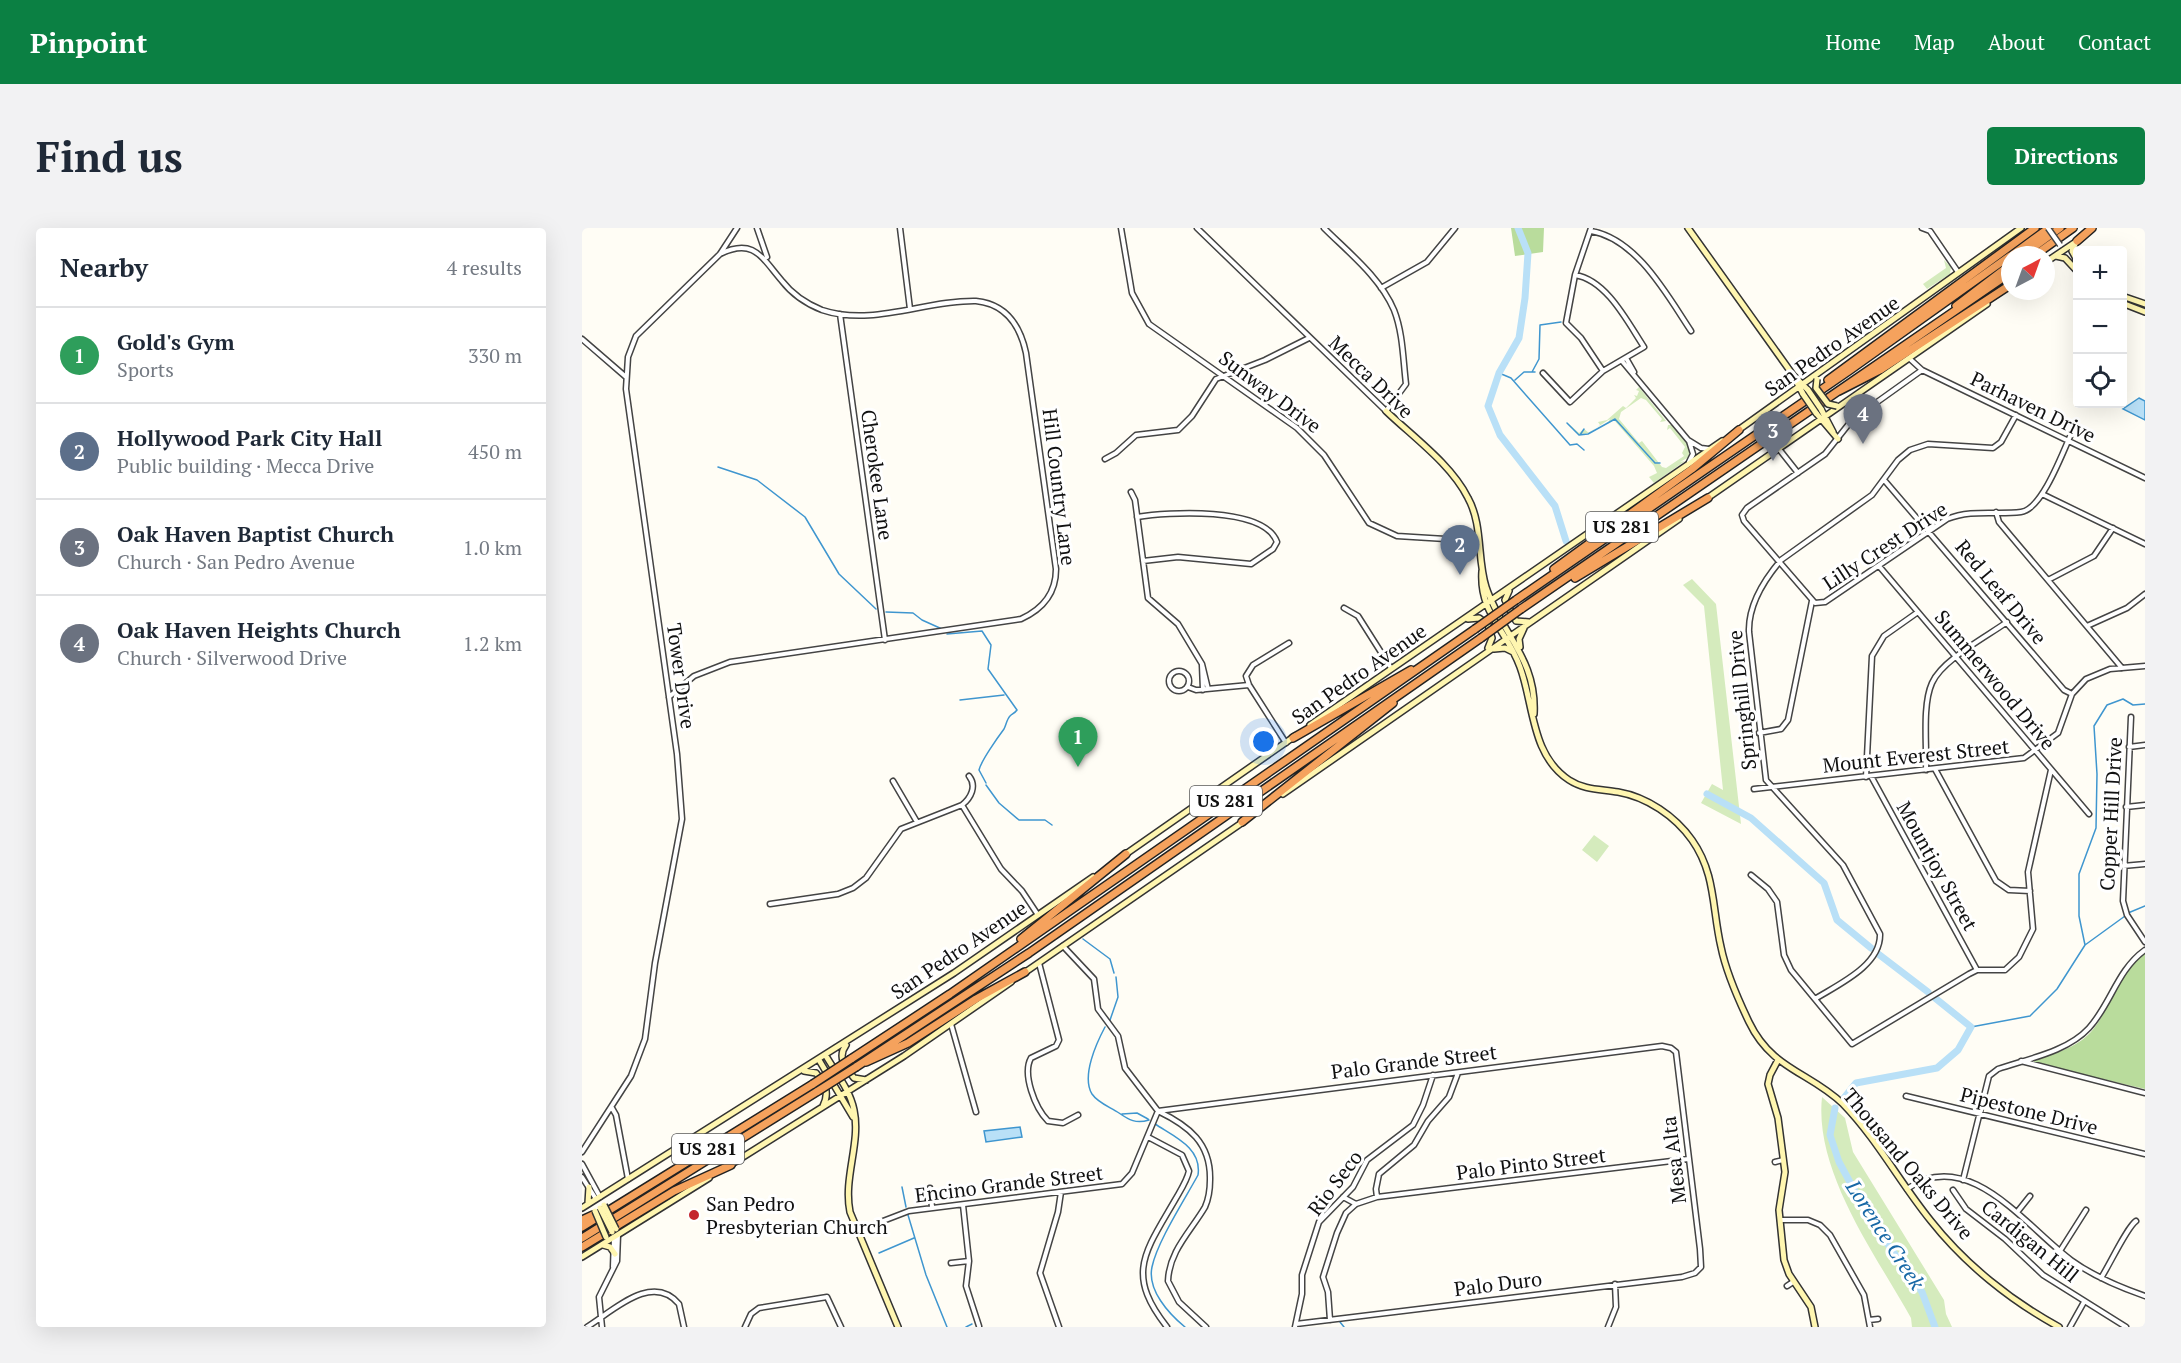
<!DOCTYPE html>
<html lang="en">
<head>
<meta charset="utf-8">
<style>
	:root { --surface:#fff; --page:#f2f2f3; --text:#1f2937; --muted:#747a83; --line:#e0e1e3; --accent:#0b8043 }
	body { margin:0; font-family:"PT Serif",serif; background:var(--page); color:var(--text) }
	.controls { position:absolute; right:18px; top:18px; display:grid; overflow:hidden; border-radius:6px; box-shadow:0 6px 24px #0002 }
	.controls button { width:54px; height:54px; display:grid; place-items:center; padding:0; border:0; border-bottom:2px solid var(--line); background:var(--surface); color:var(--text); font:30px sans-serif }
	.compass { position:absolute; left:1419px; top:18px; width:54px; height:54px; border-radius:50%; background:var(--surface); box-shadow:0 6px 24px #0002; rotate:41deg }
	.you { position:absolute; left:682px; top:514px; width:21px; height:21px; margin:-15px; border:4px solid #fff; border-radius:50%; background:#1a73e8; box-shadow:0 0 0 9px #1a73e833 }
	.badge { display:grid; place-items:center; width:39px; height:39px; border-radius:50%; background:var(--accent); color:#fff; font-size:20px; font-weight:700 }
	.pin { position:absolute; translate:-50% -50px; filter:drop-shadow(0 2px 3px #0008) }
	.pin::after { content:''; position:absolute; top:32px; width:21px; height:18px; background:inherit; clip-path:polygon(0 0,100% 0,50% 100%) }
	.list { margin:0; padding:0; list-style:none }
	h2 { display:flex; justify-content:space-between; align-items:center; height:78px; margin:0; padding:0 24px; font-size:26px }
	h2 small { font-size:20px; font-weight:400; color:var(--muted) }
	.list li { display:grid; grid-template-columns:39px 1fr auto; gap:18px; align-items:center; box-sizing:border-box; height:96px; padding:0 24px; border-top:2px solid var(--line) }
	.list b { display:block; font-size:22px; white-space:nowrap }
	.list p { margin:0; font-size:20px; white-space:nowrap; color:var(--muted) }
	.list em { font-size:20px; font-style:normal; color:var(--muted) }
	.icon { flex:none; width:33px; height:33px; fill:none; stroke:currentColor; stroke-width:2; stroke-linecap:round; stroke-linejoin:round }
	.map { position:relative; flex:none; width:1563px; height:1099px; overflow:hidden; border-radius:6px }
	header { display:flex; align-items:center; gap:36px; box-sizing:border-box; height:84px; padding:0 30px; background:var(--accent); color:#fff }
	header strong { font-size:28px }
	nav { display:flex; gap:33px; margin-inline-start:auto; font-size:21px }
	.intro { display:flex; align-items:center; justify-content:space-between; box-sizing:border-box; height:144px; padding:0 36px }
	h1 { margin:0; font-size:42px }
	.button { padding:15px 27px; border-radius:6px; background:var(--accent); color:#fff; font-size:21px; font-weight:700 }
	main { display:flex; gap:36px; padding:0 36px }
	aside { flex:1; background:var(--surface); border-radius:6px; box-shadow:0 6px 24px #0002 }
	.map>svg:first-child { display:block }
	.green { fill:#d5ebbd }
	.forest { fill:#b9dc9c }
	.water { fill:#b9e0f7; stroke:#3f96cf; stroke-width:1.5 }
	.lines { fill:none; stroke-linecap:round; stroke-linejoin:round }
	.stream { stroke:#3f96cf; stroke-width:1.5 }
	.river { stroke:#b9e0f7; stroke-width:7 }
	.street-casing { stroke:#444; stroke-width:7 }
	.secondary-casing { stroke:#333; stroke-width:8 }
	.highway-casing { stroke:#222; stroke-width:10 }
	.street { stroke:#fff; stroke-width:4 }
	.secondary { stroke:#fff6b0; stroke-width:5 }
	.highway { stroke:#f5a25d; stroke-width:7 }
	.street-bridge-casing { stroke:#444; stroke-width:7; stroke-linecap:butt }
	.secondary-bridge-casing { stroke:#333; stroke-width:8; stroke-linecap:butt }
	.highway-bridge-casing { stroke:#222; stroke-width:10; stroke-linecap:butt }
	.street-bridge { stroke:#fff; stroke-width:4 }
	.secondary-bridge { stroke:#fff6b0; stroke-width:5 }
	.highway-bridge { stroke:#f5a25d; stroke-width:7 }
	.poi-dot { fill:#c4262e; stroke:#fff; stroke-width:2 }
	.labels { text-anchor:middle; stroke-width:6; stroke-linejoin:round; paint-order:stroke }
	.shield { fill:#fff; stroke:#585858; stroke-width:1.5 }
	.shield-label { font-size:18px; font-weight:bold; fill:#111 }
	.street-label { font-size:20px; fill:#111; stroke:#fff }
	.poi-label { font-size:20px; fill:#111; stroke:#fff; text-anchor:start }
	.water-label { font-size:21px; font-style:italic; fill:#1768a6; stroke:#fff }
</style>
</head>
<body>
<header>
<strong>Pinpoint</strong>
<nav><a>Home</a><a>Map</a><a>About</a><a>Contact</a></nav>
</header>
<div class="intro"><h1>Find us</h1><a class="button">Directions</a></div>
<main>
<aside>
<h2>Nearby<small>4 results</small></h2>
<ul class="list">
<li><span class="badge" style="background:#2e9e5b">1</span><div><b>Gold's Gym</b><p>Sports</p></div><em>330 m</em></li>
<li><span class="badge" style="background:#5c6f8a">2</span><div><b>Hollywood Park City Hall</b><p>Public building · Mecca Drive</p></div><em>450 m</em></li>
<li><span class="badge" style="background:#6b7280">3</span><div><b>Oak Haven Baptist Church</b><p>Church · San Pedro Avenue</p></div><em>1.0 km</em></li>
<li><span class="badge" style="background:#6b7280">4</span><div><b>Oak Haven Heights Church</b><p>Church · Silverwood Drive</p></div><em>1.2 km</em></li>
</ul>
</aside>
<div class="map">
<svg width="1563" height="1099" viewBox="0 0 1563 1099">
	<rect width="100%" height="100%" fill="#fffdf5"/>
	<path class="green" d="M1362,32L1369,39L1368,46L1345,61L1341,56L1364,40Z
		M1057,159L1084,193L1078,194L1080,191L1064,172L1059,170L1039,184L1037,191L1057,215L1060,213L1080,239L1084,240L1102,228L1100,225L1103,219L1088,200L1085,202L1086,197H1090L1107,218V229L1098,234L1103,233L1072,255L1067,249L1075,245L1072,238L1032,192L1025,196L1028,191L1006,205L997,207L986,195L997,205L1002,201L1007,205L1018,197L1016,194L1025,192L1041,178L1044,180L1054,170L1052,167L1055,168L1057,163L1054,162Z
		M1110,351L1134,376L1159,596L1119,575L1130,556L1141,562L1122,378L1101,357Z
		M1012,607L1027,618L1015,634L1000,622Z
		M1240,869L1263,890L1271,924L1362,1072L1364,1086L1370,1099H1330L1329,1090C1294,1027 1232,944 1240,869Z"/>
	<path class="forest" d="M929,0H962L961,24L933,28Z
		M1563,725V861L1452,835V832C1468,827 1486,822 1500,812C1529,791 1532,742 1563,725Z"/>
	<path class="water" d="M1557,170L1563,173V192L1541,181Z
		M438,899L440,909L404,914L402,903Z"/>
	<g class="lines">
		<path class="stream" d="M950,144L957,131L958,97L979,94
			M917,145L929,150L988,217L995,216L1002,222
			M933,152L942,144H953
			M985,195L997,207L1006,206L1033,191L1073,235H1078
			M998,207L1002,201
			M136,239L175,252L223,289L257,346L294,381
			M304,384L331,385L340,392L360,401
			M365,406L400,403L409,417L406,441L435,482C433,485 430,486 428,488C425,491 424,497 422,501C416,509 399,533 397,542L404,555
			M378,472L422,467
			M404,557L417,575L437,592H463L470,597
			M1546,685L1563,678
			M501,711L528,731L532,745
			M1503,717L1543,688
			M527,795L536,769L534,749
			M523,799C515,814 499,848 510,866C516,875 528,879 537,885C547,892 554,896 567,892
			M1389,799L1448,788L1475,761L1503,717L1497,688V646L1514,600L1515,546L1512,498L1525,477L1541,471L1551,477L1563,476
			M540,886L555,885L566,891
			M573,896C593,909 620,920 616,947C603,971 575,1014 570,1039C565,1062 587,1086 603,1099
			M320,959L324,979
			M326,987L344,1047L365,1099
			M297,1025L332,1010
			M758,1094L762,1099
			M384,1099L390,1096"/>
		<path class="river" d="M936,0L946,25L943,70L937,110L917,145L906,178L918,207L973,278L984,313
			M1125,566L1169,590L1242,655L1255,692L1289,720
			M1295,725L1346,764
			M1262,870L1274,855L1355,840L1376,822L1389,799L1353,770
			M1253,880L1248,907L1257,934L1288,991L1340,1064L1353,1099"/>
		<defs>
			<path id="street" d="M175,0L185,29
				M318,0L328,81
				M539,0L550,65L567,96L715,200L742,227L787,295L815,308L896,313
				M615,0L804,183L824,156C821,131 821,105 812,82C798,49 766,24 742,0
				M1009,0L993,47L984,95L999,110L1021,143
				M1340,0L1348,3L1376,44
				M1009,3C1055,11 1085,67 1109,103
				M799,60L845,34L873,0
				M258,86L303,412
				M0,111L44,149
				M1044,130L1052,144
				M1328,131L1340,142L1563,250
				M1040,133L1106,212L1119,220L1127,221
				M1340,142L1270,192L1243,226L1165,280L1160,287L1162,293L1233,375L1243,374L1365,291C1390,281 1413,287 1439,284C1462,281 1484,215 1494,195
				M961,145L988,174L1021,143L1062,119C1046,95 1025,52 993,47
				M1107,213L1111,226L1107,234
				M1197,221L1216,245
				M523,231L534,225L554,207L596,202L610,188L634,151L683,132L727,110
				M1303,253L1482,462L1490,466
				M549,264L553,272L566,370L596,396L620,436L626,461
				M1460,266L1563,316
				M1414,284L1417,294L1540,440
				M555,289C585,284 682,278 695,314L691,321L669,336L596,329L561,333
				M1297,338L1507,586
				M1466,352L1512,328L1531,300
				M762,380L776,388L809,440
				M1505,398L1545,380L1563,366
				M620,437L621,462
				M587 453a10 10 0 1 1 20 0a10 10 0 1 1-20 0Z
				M606,459L614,462L667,457
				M87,469L112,448L148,434L439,391C461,381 474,365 474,341L444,125C438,97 424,76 394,73C343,72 291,99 240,82C225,76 210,66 200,53C180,30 172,9 138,26
				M1549,489L1541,673L1545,687L1563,714
				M1177,505L1199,501L1206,492L1230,373
				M704,515L667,457L664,448L671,437L707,415
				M1547,519L1563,517
				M1353,541L1414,653L1427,662L1448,663
				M1344,542C1345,518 1340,477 1350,455C1360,432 1404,409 1425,394
				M1289,548L1395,742
				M1284,549L1290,428L1302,408L1336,384
				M311,553L335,594
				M1172,561L1442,530L1476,505L1490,466L1504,451L1528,441L1563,438
				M380,577L419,641L440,663L456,687
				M1544,579L1563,577
				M1541,638L1563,636
				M1169,647L1186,661L1195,674L1202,727L1209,742L1270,816L1387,746L1395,742H1423L1437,729L1451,701L1446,644L1469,542
				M188,676L256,666L271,660L284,650L319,601L380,577C389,570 395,558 387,548
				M481,718L512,751L516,781L536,808L543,840L576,883
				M457,735L477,812L474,818L449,830C440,846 453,880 466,893L481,895L496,887
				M1233,771C1255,757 1299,738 1298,706L1261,637L1184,552L1167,404C1166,377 1182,352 1199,332L1290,267L1316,232L1328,222L1346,216L1411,220L1419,214L1434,187
				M369,796L394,884
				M1439,833L1563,865
				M1324,868L1563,926
				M30,880L34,887L46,951
				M576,883L1080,818L1089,820L1094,824L1118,1021L1119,1039L1113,1045L1100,1049L714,1096
				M576,883C607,898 629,915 628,952C628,961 627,970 623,979C609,1003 587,1023 586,1053L597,1074L624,1099
				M566,909L600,927L607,943C605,953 598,963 593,972C563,1024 543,1046 585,1099
				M0,924L49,848L63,811L73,735L100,591L95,526L44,161L46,129L54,108L138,26L155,0
				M1193,934L1201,932
				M0,936L18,969
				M0,949L14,971
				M1381,952L1407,848L1416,841C1445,831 1485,824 1507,800C1529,776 1535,742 1563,722
				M348,960L350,979
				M1325,961C1387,917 1445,1000 1489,1032C1511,1048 1537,1059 1563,1068
				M1371,962L1384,981L1423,1011L1461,1047L1544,1099
				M761,969L774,976
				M795,969L794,961L797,946L832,917L846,893L867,869L876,845
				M381,977L387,1033L384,1058L397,1098
				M1436,983L1448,968
				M1198,992H1226L1238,997L1248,1007L1282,1067L1288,1099
				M275,1003L327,983L540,956L550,945L576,883
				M1478,1023L1504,982
				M369,1035L387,1033
				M31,1039L32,1009
				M1519,1050C1527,1038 1545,999 1554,993
				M1205,1058L1211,1054
				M748,1092L746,1064L741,1049L755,1005L764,985L774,976L795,969L1106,931
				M1287,1092L1296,1091
				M5,1099C31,1083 70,1044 97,1076L102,1099
				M20,1099L17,1069L35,1033L36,1007
				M163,1099L169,1086L177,1080L245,1069L259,1099
				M477,1099L458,1045L476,984L479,964
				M713,1099L720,1066V1047L737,994L771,959L785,932L831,897L841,877L851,847
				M1026,1099L1034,1079L1033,1056
				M1488,1099L1502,1074"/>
			<path id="secondary" d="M1106,0L1211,147L1226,162
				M1494,14L1490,23L1496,34
				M1474,28L1483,30L1496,44
				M1464,34L1498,11
				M1540,68L1563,76
				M1540,75L1563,84
				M1211,147L1221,166
				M1239,181L1251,204
				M804,183C831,209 869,236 886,270C901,297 895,331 904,359C920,407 955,431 952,486
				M1234,185L1256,211
				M1155,203L1439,0
				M1124,271L1405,76
				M900,343C897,386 925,402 938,439C952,477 949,527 987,552C1002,562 1019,561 1036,564C1065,569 1093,588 1110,612C1134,646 1130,681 1139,719C1144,744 1156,771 1167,794C1190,842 1228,844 1261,876C1295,911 1318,955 1349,993C1383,1036 1429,1073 1477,1099
				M927,363L923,372L934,393L947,394
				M886,391L897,390L906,397L910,410L906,420
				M938,419L937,411L942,400
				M912,421L923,420L931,424
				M728,497L1140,213
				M701,566L1097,291
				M541,628L713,508
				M442,745L661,594
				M264,817C255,829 263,839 272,850L284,852
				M244,828C254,845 268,862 272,882C279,915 261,950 268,984L316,1099
				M237,832L271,889
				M1196,832L1188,847L1186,856L1196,890L1203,944L1197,982L1202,1032L1207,1046L1229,1079L1233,1099
				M222,843L234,845C243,856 248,864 241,878
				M145,939L322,828L429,754
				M6,975L7,959
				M0,980L372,745L511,649
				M21,1017L28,1019L33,1026
				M0,1029L127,950"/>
			<path id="highway" d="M1495,13L1510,0
				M1430,27L1467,0
				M1441,27L1478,0
				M1453,27L1491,0
				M1374,78L1428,37
				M1246,152L1453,0
				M1257,163L1298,142L1428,57
				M972,341L1110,241L1157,202
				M993,350L1126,270
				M934,372L1268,142L1428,28
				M939,381L1428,45
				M711,510L829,442
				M660,594L811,475
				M439,711L544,626
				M269,831L368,766L893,401
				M284,834L326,815L394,771L443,744
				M274,839L447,725L899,410
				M0,992L11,987H20
				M0,999L231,856
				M0,1010L236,863
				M0,1019L92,963L149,937"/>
		</defs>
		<use href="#street" class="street-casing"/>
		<use href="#secondary" class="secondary-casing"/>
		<use href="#highway" class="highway-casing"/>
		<use href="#street" class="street"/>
		<use href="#secondary" class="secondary"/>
		<use href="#highway" class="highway"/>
		<defs>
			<path id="street-bridge" d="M1466,0L1478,17"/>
			<path id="secondary-bridge" d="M1235,151L1234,160L1246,176L1255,178
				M1226,162L1239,181
				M1221,166L1234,185
				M22,977L34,1001
				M18,980L30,1004
				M13,983L24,1009"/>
			<path id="highway-bridge" d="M893,401L934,372
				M899,410L939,381
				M231,856L269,831
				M236,863L274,839"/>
		</defs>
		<use href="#street-bridge" class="street-bridge-casing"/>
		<use href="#secondary-bridge" class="secondary-bridge-casing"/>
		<use href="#highway-bridge" class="highway-bridge-casing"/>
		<use href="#street-bridge" class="street-bridge"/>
		<use href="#secondary-bridge" class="secondary-bridge"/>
		<use href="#highway-bridge" class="highway-bridge"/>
	</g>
	<circle class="poi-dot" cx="112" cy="987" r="6"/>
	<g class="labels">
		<g class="shield">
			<rect x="1004" y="284" width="72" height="30" rx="4.5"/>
			<rect x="608" y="558" width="72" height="30" rx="4.5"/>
			<rect x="90" y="906" width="72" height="30" rx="4.5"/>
		</g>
		<g class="shield-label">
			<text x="1040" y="305">US 281</text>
			<text x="644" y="579">US 281</text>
			<text x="126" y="927">US 281</text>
		</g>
		<g class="street-label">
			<text transform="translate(1250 118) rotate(-35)" y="7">San Pedro Avenue</text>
			<text transform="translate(789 149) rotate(44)" y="7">Mecca Drive</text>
			<text transform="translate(688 164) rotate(37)" y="7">Sunway Drive</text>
			<text transform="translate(1451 179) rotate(26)" y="7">Parhaven Drive</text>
			<text transform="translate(295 247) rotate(82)" y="7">Cherokee Lane</text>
			<text transform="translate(477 259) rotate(83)" y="7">Hill Country Lane</text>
			<text transform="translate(1303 318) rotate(-33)" y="7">Lilly Crest Drive</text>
			<text transform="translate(1419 364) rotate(50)" y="7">Red Leaf Drive</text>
			<text transform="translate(777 446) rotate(-35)" y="7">San Pedro Avenue</text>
			<text transform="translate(99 448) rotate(82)" y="7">Tower Drive</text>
			<text transform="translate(1413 452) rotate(50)" y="7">Summerwood Drive</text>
			<text transform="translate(1160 472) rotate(-96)" y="7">Springhill Drive</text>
			<text transform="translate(1334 528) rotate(-6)" y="7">Mount Everest Street</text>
			<text transform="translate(1529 586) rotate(-87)" y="7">Copper Hill Drive</text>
			<text transform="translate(1355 638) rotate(61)" y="7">Mountjoy Street</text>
			<text transform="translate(377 722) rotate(-34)" y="7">San Pedro Avenue</text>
			<text transform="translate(832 834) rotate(-7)" y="7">Palo Grande Street</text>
			<text transform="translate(1447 883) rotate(14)" y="7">Pipestone Drive</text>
			<text transform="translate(1092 932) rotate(-97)" y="7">Mesa Alta</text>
			<text transform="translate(949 936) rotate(-7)" y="7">Palo Pinto Street</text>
			<text transform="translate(1326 936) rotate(50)" y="7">Thousand Oaks Drive</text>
			<text transform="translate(753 955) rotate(-53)" y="7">Rio Seco</text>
			<text transform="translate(427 956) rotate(-7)" y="7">Encino Grande Street</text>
			<text transform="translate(1448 1013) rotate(39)" y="7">Cardigan Hill</text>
			<text transform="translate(916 1056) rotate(-7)" y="7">Palo Duro</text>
		</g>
		<g class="poi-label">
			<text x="124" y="983">San Pedro<tspan x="124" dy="23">Presbyterian Church</tspan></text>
		</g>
		<g class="water-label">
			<text transform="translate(1303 1007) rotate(57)" y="7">Lorence Creek</text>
		</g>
	</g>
</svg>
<div class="controls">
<button>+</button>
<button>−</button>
<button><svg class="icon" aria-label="locate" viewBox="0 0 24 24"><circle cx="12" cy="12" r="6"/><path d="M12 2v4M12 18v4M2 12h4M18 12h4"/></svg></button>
</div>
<svg class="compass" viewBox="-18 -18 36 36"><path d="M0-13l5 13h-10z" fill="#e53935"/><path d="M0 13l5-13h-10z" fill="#747a83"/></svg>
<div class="you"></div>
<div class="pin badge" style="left:496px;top:539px;background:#2e9e5b">1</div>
<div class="pin badge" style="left:878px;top:347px;background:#5c6f8a">2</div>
<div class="pin badge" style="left:1191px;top:233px;background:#6b7280">3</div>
<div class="pin badge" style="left:1281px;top:216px;background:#6b7280">4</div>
</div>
</main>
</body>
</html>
